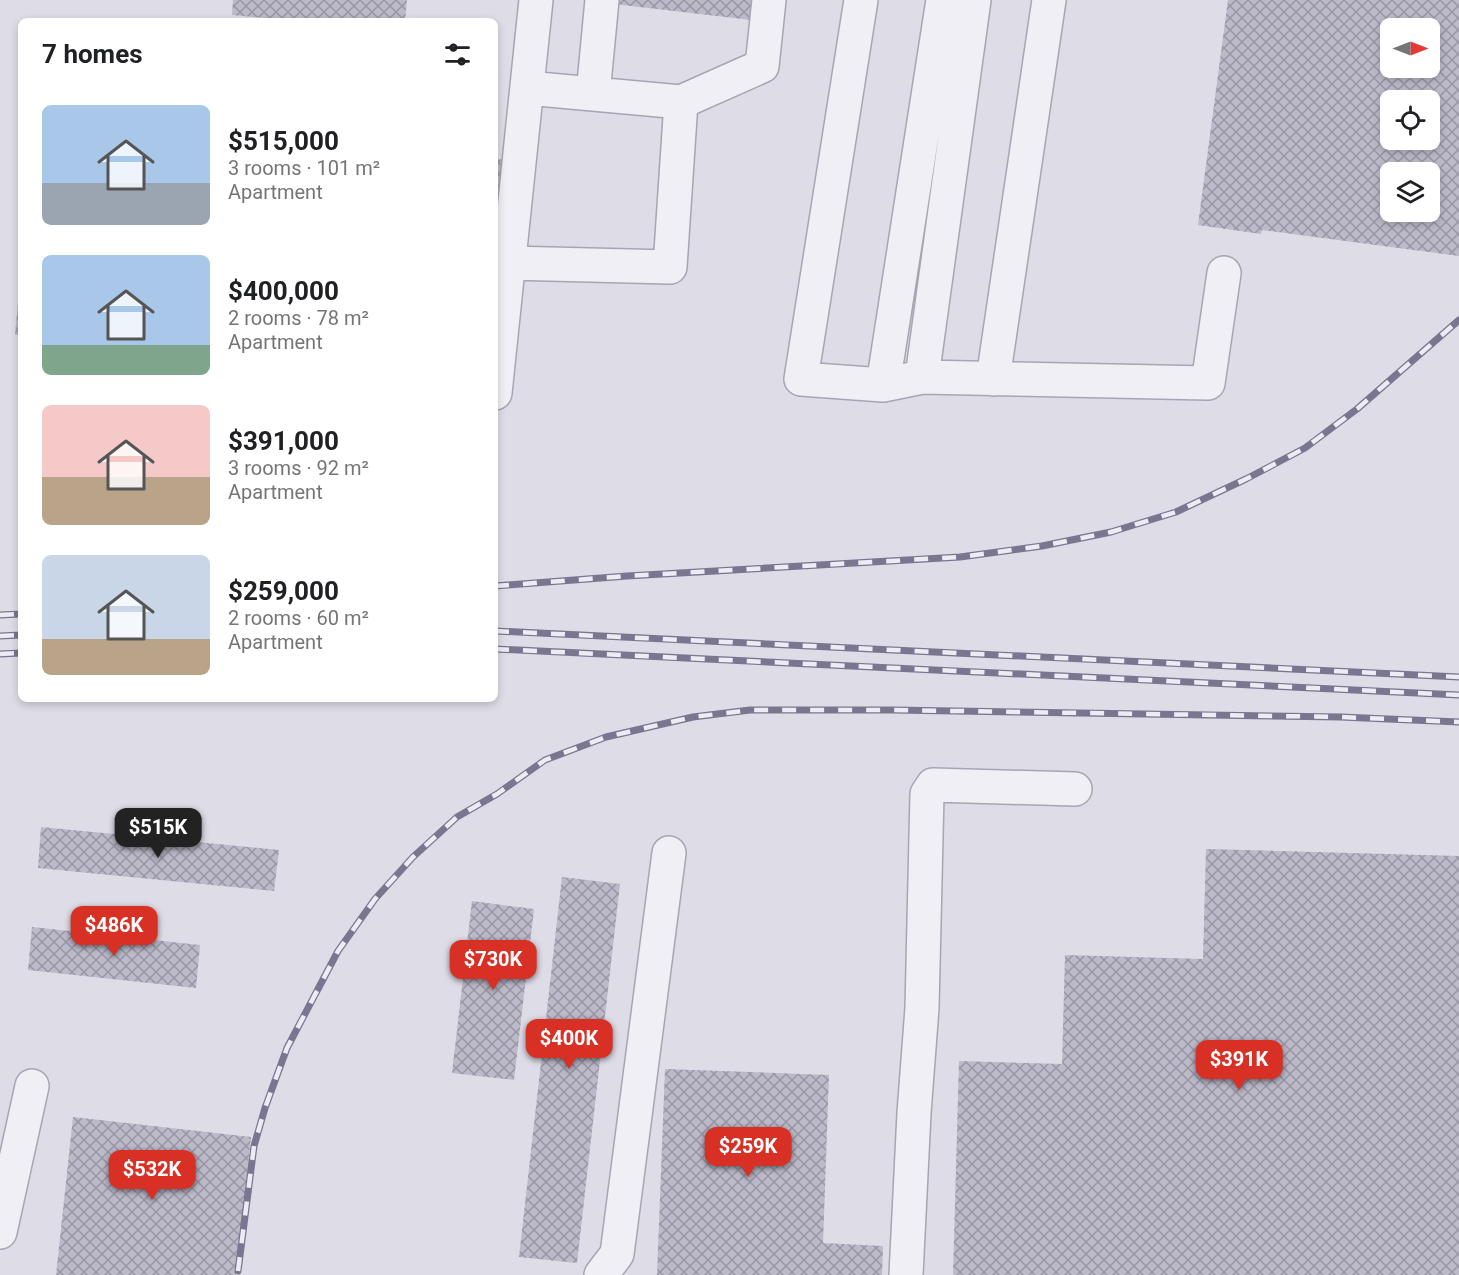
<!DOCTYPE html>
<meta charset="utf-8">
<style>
:root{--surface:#fff;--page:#f6f6f6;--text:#202124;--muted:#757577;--accent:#d93025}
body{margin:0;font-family:Roboto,sans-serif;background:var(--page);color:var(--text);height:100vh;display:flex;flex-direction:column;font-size:22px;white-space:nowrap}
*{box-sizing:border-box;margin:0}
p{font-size:20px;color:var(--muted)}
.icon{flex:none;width:33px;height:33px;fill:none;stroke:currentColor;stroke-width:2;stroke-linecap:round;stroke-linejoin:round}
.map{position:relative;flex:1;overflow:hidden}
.side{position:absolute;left:18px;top:18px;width:480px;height:684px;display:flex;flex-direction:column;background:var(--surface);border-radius:9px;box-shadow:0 3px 9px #0003}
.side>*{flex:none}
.needle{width:39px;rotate:90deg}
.tools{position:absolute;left:1380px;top:18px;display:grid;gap:12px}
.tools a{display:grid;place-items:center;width:60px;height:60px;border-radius:9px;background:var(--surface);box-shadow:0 3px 9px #0003;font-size:30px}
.price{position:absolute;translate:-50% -51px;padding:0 14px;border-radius:12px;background:var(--accent);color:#fff;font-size:20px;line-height:39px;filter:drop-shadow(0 2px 3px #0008)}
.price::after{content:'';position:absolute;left:50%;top:36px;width:18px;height:14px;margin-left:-9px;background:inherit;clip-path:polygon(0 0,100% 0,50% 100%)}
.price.on{background:#222;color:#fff}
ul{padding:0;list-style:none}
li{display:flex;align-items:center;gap:18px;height:150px;padding:0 24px}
li span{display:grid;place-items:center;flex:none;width:168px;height:120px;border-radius:9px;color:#555}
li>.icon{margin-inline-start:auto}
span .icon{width:72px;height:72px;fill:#fffc;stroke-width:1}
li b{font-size:26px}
h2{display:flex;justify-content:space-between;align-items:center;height:72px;padding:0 24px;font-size:26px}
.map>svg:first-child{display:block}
.building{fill:url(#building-cross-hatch);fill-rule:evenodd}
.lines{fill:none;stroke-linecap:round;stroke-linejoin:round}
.minor-casing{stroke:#a8a5b3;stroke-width:36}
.minor{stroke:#f0eff5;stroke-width:33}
.rail-casing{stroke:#7a7690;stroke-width:7}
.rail{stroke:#edebf4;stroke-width:4.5;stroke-dasharray:14;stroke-linecap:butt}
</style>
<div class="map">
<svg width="1459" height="1275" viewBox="0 0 1459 1275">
<defs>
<pattern id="building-cross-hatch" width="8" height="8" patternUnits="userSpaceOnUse" patternTransform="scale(1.5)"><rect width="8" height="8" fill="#bcb9c9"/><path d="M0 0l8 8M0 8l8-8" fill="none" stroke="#9996a4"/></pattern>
</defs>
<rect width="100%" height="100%" fill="#dedce6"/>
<path class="building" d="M233,0H407L405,21H298L232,15Z
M614,0H753L751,20L614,4Z
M1228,0H1459V256L1262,230L1261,234L1198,225ZM1390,28H1430V68H1390ZM1390,100H1430V140H1390ZM1390,172H1430V212H1390Z
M495,159L509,160L495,303Z
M19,291H21V335H15Z
M41,827L279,850L274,891L38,868Z
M1206,849L1459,856V1275H953L959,1061L1062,1064L1065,955L1203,959Z
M562,877L620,884L577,1263L519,1257Z
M472,901L534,909L514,1080L452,1073Z
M32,927L200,945L196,988L28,970Z
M665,1069L829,1075L823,1243L883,1246L882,1275H657Z
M73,1117L251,1137L236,1275H56Z"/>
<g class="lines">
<defs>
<path id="minor" d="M861,0L801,379L883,385L922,377
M974,0L922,377L1208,383L1224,273
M527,88L681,102L762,66L769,0
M593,94L602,0
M509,263L670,267L681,102
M993,379L1049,0
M883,385L943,0
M495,393L536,0
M0,1232L32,1086
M601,1275L617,1254L669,853
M906,1275L914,1113L922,1008L927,794L933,785L1075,789"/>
</defs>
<use href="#minor" class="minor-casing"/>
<use href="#minor" class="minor"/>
<defs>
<path id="rail" d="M495,586L627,576L960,557L1042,546L1111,532L1176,512L1246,479L1305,448L1357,409L1459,320
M0,615L21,614
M495,631L1459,677
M0,636L21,635
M495,649L1459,695
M0,654L21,653
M238,1271L254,1146L265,1108L287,1048L338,951L375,899L413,857L457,817L497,794L545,760L606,737L693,717L750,710H892L1341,717L1459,722"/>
</defs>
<use href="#rail" class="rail-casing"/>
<use href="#rail" class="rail"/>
</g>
</svg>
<div class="tools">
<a><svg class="needle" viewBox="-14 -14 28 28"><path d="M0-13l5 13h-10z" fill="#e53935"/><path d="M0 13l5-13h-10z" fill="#757577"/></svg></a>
<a><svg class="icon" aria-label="locate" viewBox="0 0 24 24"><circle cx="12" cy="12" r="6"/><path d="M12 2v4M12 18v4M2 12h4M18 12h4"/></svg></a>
<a><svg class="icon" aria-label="layers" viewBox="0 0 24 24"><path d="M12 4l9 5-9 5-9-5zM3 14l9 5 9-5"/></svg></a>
</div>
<b class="price on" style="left:158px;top:859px">$515K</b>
<b class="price" style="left:114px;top:957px">$486K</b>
<b class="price" style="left:493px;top:991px">$730K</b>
<b class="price" style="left:569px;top:1070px">$400K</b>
<b class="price" style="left:1239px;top:1091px">$391K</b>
<b class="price" style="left:748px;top:1178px">$259K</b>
<b class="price" style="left:152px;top:1201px">$532K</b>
<section class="side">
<h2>7 homes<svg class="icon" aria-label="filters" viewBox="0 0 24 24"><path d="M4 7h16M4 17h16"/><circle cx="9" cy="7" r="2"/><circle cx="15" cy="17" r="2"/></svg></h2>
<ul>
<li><span style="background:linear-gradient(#a9c7e8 65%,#9aa5b1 0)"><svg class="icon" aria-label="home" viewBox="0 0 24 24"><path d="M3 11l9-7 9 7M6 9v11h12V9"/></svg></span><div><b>$515,000</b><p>3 rooms · 101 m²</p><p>Apartment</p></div></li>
<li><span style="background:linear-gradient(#a9c7e8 75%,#7fa58c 0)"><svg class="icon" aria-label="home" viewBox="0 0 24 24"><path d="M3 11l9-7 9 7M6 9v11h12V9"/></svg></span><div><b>$400,000</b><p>2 rooms · 78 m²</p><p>Apartment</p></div></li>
<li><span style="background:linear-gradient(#f6c9c9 60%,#b9a48a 0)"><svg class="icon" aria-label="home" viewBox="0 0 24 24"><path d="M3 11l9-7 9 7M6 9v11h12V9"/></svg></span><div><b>$391,000</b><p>3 rooms · 92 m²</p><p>Apartment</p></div></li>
<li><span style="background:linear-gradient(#c9d6e8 70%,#b9a48a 0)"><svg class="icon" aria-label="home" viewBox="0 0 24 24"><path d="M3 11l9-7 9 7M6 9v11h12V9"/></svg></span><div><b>$259,000</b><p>2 rooms · 60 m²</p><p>Apartment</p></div></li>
</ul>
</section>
</div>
